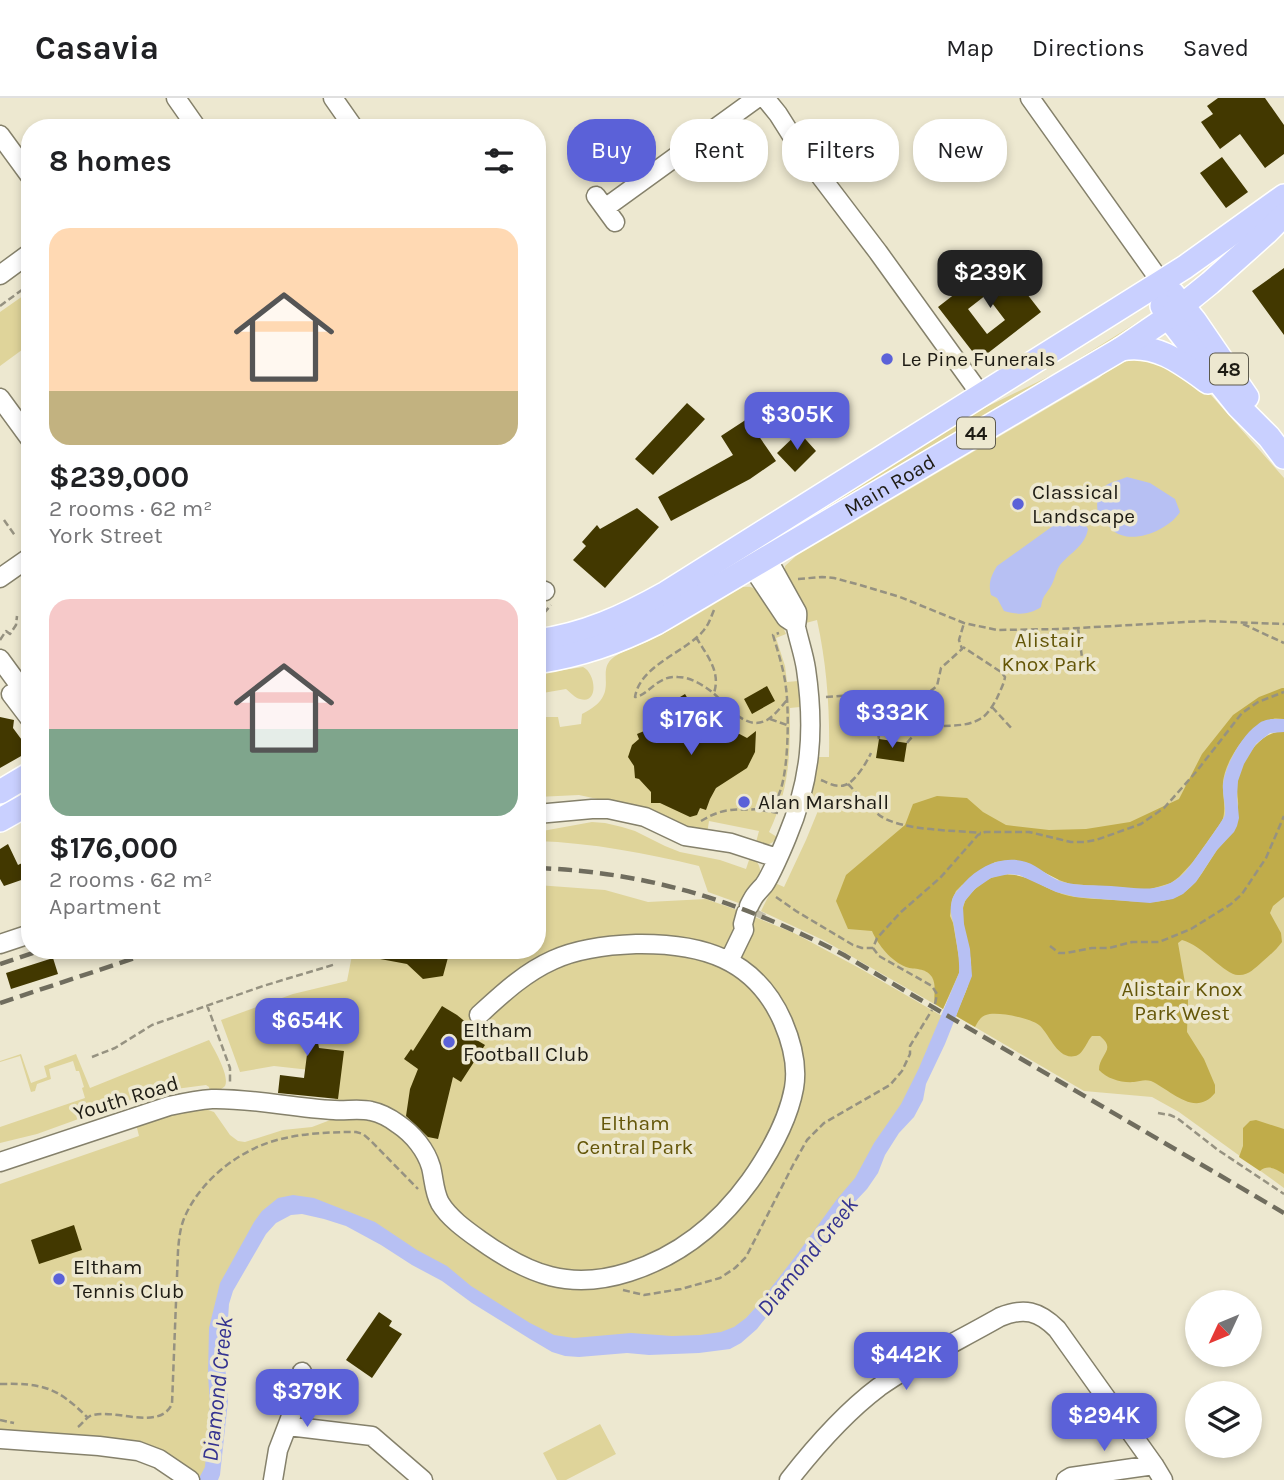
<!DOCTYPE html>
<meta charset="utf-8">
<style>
:root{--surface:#fff;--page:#f2f2f2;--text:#202124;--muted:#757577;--line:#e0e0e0;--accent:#5b61d8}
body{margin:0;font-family:Karla,sans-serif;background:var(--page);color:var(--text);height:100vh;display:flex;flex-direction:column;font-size:26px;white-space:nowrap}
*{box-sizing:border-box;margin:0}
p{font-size:23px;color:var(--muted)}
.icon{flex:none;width:38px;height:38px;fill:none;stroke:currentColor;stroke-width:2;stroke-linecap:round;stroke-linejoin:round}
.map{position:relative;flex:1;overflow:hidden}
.drawer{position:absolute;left:21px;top:21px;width:525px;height:840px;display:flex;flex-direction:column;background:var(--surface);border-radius:28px;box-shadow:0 4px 10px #0003}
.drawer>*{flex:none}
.guide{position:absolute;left:567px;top:21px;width:611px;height:63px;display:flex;gap:14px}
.needle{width:46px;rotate:226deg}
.controls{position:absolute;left:1185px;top:1192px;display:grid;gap:14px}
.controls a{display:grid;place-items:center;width:77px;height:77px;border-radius:50%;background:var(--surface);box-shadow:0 4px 10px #0003;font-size:35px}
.price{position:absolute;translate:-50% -60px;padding:0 16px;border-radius:14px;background:var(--accent);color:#fff;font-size:23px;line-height:46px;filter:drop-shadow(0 2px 4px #0008)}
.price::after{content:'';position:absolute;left:50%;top:42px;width:21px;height:16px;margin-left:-10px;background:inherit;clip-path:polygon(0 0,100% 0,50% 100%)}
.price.selected{background:#222;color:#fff}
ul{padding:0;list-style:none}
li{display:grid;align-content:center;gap:14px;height:371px;padding:0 28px}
li span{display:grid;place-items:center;height:217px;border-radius:21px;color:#555}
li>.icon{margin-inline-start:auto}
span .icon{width:126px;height:126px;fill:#fffc;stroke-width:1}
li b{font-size:30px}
h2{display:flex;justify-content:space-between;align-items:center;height:84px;padding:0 28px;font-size:30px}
.chip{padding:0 24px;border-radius:28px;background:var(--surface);box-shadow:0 4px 10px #0003;font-size:24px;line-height:63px}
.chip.selected{background:var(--accent);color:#fff}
header{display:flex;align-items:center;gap:42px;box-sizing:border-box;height:98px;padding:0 35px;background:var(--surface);border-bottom:2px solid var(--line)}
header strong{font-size:33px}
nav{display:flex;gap:38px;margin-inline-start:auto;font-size:24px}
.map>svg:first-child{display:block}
.green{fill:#dfd49a}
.forest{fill:#c0ac4a}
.water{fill:#b7c0f3}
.building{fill:#423800;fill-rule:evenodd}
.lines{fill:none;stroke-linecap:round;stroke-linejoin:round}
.minor-tunnel{stroke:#c4bfaa;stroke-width:18;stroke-dasharray:18 9;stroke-linecap:butt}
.minor-casing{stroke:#85816b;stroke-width:21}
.major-casing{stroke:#fff;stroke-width:26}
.path{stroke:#969281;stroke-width:2.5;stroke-dasharray:7 3.5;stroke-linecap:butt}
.minor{stroke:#fff;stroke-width:18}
.major{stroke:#c9d0ff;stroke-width:23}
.rail{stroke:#706d5e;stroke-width:4.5;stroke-dasharray:14 7;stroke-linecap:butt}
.poi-dot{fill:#5b61d8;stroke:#ede8d0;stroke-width:2.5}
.labels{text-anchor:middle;stroke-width:7;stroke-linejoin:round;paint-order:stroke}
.shield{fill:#ede8d0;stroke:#5c594c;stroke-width:2}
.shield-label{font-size:19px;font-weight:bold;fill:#1e1c14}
.poi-label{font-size:21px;fill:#1e1c14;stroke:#ede8d0;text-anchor:start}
.street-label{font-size:21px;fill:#1e1c14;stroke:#ede8d0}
.park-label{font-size:21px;fill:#645608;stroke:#ede8d0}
.water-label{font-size:23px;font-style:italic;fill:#333290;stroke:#ede8d0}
</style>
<header>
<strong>Casavia</strong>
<nav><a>Map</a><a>Directions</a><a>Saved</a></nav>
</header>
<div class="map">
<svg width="1284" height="1382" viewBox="0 0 1284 1382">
<rect width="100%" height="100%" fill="#ede8d0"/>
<path class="green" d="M30,193V246L0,268V214Z
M1141,222L1144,226L817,421L779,437L778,434L978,313L1056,275Z
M1140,254L1203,288L1284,380V621H1271L1223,700L1015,762L943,911L823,842L761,813L775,785L784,789L806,742L822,703L810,699L817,659H829C830,612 827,568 817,522L806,525L785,476V468L796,458L1099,280L1121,260Z
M743,489C749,489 749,488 755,491C765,497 782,525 786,536L776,540L785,568L787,584L798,583L800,609L790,610C790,657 790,690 769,734L777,739C773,747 764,748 755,748L759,733L709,723L707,736L616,705L579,697L537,699V619H558L560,629L581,626L582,616C624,596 593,574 614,559C624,552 641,547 653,541C684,525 713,507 743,489Z
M583,569C596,575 599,607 580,601C575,600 570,594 566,591L537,596V576Z
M1284,634V1090L1179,1014L1152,999L1084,993L956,918L1047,790Z
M592,724L605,725L622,729L635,733L665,748L680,754L720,762L746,771L750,759C771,769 754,792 747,808L708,794L699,768C646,755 592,745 537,743V734Z
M537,787L605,792L648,804L706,801L740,813L794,835L861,871L949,922L869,1080L731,1238L550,1242L365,1128L284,1109L230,1185L208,1382H197L154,1354L0,1335V1086L139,1038L136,1026L153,1020L202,1010L214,1014L230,1037L238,1043L245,1044L283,1032L312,1029L333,1021L337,975L274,968L240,974L221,922L293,896L347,883L353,852H537Z
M209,942C214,951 230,978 225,988C223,990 218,993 215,995L210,994L209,989L206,987L168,992L131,1002L37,1036L0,1045V1029L85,1000L82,990L84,989L79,973H76L73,963L49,971L51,981L37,986L35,993L31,994L20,958L0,964V963L21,956L31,985L47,979L44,968L76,956L90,990Z
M600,1326L616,1356L566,1382H557L543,1355Z"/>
<path class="forest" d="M1282,590H1284V621C1280,621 1276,620 1273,621C1250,625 1225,662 1223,684C1222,697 1227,711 1222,723L1193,764L1179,779L1171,785L1151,791H1140L1070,786L1059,782L1024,764L1005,763L995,764L962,787L956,793L952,802L950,818L953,825L957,848L960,866L959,875L943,911L935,906C933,897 937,888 932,879C925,869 915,872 906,869C891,863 878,847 872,833L848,831L836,803L846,777L905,727L913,706L937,698L967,700L983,714L1006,727L1049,732L1086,731L1130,724L1179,701L1202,656L1233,617L1259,599Z
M1277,634H1284V799L1273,808L1270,815L1281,835L1282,844C1276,852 1269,858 1262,864C1255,870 1248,878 1238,877C1225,877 1202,847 1182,842L1178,845L1188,902L1187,934L1204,961L1215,987V995C1195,1020 1171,992 1151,983C1145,981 1140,983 1134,984C1122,985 1107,981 1099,972C1099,956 1117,952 1100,938H1092C1087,943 1083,957 1075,958C1057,962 1049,935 1039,927C1030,920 996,913 986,917C980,919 978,924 975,929L956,918C961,901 972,886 971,867C971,849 955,816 967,800C987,775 1009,770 1038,785C1046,789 1053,793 1062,796C1079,801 1097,801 1114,802C1139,803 1165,809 1186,793C1199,783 1206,768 1215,755C1218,750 1222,747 1225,742C1230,733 1234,722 1237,712C1240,705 1236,695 1237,686C1240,666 1256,638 1277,634Z
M1256,1022L1284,1031V1076C1276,1071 1268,1066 1260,1073L1239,1059L1243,1048V1030L1250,1023Z"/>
<path class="water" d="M1127,379L1150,385L1175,401L1180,414C1170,430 1140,444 1121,437C1112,434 1107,426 1102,418H1099C1096,410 1096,396 1104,389C1109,384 1120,382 1127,379Z
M1068,419C1079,420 1083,422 1088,431C1085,448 1071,454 1060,467C1055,475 1055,481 1051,488C1045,498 1043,497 1041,509C1029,517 1018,517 1004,513L997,500L991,497C988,485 991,478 997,468L1057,425L1065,423Z
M1271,621H1284V634L1270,635L1256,646L1244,666L1238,683L1237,699L1239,720L1237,728L1234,734L1217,752L1196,784L1183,796L1173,801L1150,805L1076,799L1056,794L1019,777L1009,776L991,780L975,791L965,803L963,809L964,826L970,851L972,878L945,946L926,986L923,1002L914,1019L899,1035L885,1057L878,1075L867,1091L850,1109L808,1167L793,1184L782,1203L768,1217L757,1231L741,1245L730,1251L699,1255L649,1257L627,1255L579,1259L565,1258L552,1254L530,1241L472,1205L442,1183L412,1167L381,1147L346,1128L324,1121L302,1116L291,1117L276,1125L266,1136L233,1193L229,1206L225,1266L228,1303L220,1377L218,1382H198L205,1369L210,1306L208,1277L209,1230L220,1185L254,1124L262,1113L278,1100L293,1097L314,1100L375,1124L417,1152L447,1168L471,1188L530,1225L554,1237L574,1240L631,1235L672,1238L700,1237L721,1234L734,1229L746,1220L756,1209L798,1155L837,1101L855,1080L874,1045L901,1006L919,970L959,875C960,860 956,843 954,828C952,818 949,814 952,802C954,795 959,791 964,785C980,768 1002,757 1026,764C1039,768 1049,780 1063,784C1079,788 1095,787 1111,788C1139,790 1163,797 1185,774C1190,769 1224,721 1225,717C1226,707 1222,696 1223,686C1225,668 1242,637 1257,627C1261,623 1266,622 1271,621Z"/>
<path class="building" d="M1218,0H1265L1284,27V56L1265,70L1240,36L1220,51L1201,24L1213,16L1207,8Z
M1222,59L1248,94L1226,110L1200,75Z
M1000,161L1041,214L979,262L938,209ZM986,197L1005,222L987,236L968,211Z
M1284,170V237L1252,193Z
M687,305L705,321L653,377L635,361Z
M747,321L776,363L750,381L671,423L658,399L733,357L721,338Z
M799,334L816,353L795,374L777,355Z
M637,410L659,429L605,490L573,462L586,448L582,444L597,427L600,431Z
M767,588L775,603L752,616L744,601Z
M685,596L688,601L694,605H715L717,613L724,614L725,622L735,625L729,628L732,630V632L747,640L756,633L755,654L747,670L716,690L710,701L706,712L700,710L697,717L690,719L660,705H651V694L639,681L635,680L634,668L628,659L632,647L639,641L637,636L649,631L651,633L662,629L668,630L677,621L675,614L677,607L675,602Z
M0,619L14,622L13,630L30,653L0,670Z
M879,641L907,645L904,664L876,660Z
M8,746L18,767L30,761V779L4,788L0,781V751Z
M364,852H450L443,878L423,881L407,866L364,858Z
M53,860L58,876L11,891L6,875Z
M442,908L457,917L479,935L475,941L485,947L461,984L453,979L438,1041L428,1039L406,1018L410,991L418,971L404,961L411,951L413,953Z
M285,911L287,921L312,915L319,950L344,953L338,1001L278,995L280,977L304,980L310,933L262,943L258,926L270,924L268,915Z
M74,1127L82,1152L39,1166L31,1142Z
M379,1214L392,1223L389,1228L402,1236L372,1280L346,1262Z"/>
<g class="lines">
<path class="minor-tunnel" d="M755,818L758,812"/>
<defs>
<path id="minor" d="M176,0L197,30
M333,0L354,30
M765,0L778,16L802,54L878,154L981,297
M1030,0L1161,184
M0,37L30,78
M596,98L615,124
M605,110L757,0
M0,177L30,155
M0,300L30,341
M752,469L786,520L795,526
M0,480L30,459
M537,491L545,493
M0,561L30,602
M11,596L30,621
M537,716L592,711H608L645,719L685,738L731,745L777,760
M749,808C755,796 756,796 764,787C770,779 783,749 787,739C811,682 815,632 806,571C804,557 799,543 796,529C796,524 798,520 797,514L767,460
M0,846L30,836
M729,863L744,832L743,826L746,815
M0,1064L169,1008C183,1005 197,1002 212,1001C252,1000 293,1010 334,1012C346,1013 359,1010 371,1013C381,1015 390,1020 398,1026C413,1036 426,1052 431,1069C434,1081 434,1094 440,1105C449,1120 466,1132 480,1142C529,1177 570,1193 629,1174C679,1158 719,1126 750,1083C769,1056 788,1023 794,990C798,967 792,945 783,924C755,860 701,845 636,846C608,847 579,850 553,862C524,875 502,896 479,917
M288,1328L372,1338L423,1382
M0,1341L99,1348L138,1353L159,1361L190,1382
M273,1382L278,1352L298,1300L302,1274
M789,1382C814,1350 847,1313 879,1289C917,1262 960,1242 1000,1219C1024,1209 1039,1213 1057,1231L1154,1367L1163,1382
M1066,1382L1071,1379L1154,1367"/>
<g id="major">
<path d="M1173,196L1195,223L1247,299"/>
<path d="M1162,208L1168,219L1213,277L1238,308L1269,339L1284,359"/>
<path d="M1121,251C1155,244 1182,265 1208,284"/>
<path d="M537,543C584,537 625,518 666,495L1185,169L1284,98"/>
<path id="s1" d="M537,564C581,557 616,545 656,525L1121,251L1168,219L1210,185L1266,135L1284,117"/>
<path d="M0,694L30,676"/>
<path d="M0,722L30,705"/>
</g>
</defs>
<use href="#minor" class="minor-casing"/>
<use href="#major" class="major-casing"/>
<path class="path" d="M0,208L30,186
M4,422L16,439
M537,469L542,475
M798,481L822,479L834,480L860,487L900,499L964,525L997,532L1060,531L1203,523L1284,526
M714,512C711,519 709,526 704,532C685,555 640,567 635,599C648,598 657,577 678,579C690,579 703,587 712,594C727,606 745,634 767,622C775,617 781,609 787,602
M537,523L551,507
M1243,526L1284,545
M1078,530L1084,574
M696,539C707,558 721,573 714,595
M0,542L6,533L10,536L16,527L17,518
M826,599L867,596L908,599L922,597L929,594L937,588L941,570L962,551L959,542L964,525
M992,609L1013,632
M770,621L787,627
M879,641C876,624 881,612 888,597
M907,645C927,618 956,635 980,621C988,617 993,607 997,600C1000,593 1004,586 1005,579L1001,574L963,549
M821,682C828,685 837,690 845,687C855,684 867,664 871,655
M848,686C858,696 867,708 879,717C901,733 953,732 981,735
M761,712L778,715
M701,723C711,717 720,713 731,712C745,710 761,715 773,705C790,692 789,611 786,590C784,572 778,554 773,537L779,535
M776,799L796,813L853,847L862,850H873
M1050,848L1059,855H1066L1092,850H1109L1132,844H1159L1191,831L1231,806L1242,796L1266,760L1284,718
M935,906L937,896L932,888L879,858L873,850L877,840L901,814L940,780L978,737L985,734H1029L1071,744H1084L1096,742L1141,726L1164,710L1196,674L1242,615L1258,604L1284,594
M207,907L230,970V987
M92,959L115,950L152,927L263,888L336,866
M1158,1015L1170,1017L1177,1020L1218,1052L1284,1096
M623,1192L644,1197L681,1191L720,1180L735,1170L746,1159L793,1067L807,1042L824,1025L890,987L902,973L910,956V948L932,912
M0,1286C42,1285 57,1289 87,1319
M0,1322L14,1325
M78,1329C82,1326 85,1321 90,1318C113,1309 159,1334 172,1306L178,1153C179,1141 180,1128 186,1116C203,1080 242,1050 281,1041C305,1035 331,1034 356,1034L363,1036L370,1042L418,1091"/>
<use href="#minor" class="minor"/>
<use href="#major" class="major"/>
<path class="rail" d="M537,770C651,774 744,805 844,857L1284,1115
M0,866L42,852
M0,905L159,852"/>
</g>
<g class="poi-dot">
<circle cx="887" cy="261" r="7"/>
<circle cx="1018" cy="406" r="7"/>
<circle cx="744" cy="704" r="7"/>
<circle cx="449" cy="944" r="7"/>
<circle cx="59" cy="1181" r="7"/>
</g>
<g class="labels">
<g class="shield">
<rect x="1210" y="255.5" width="38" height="31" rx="5"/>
<rect x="957" y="319.5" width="38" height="31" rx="5"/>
</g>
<g class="shield-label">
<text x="1229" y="278">48</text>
<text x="976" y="342">44</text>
</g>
<g class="poi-label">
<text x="901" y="268">Le Pine Funerals</text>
<text x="1032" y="401">Classical<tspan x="1032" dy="24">Landscape</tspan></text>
<text x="758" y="711">Alan Marshall</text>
<text x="463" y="939">Eltham<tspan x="463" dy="24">Football Club</tspan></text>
<text x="73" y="1176">Eltham<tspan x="73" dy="24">Tennis Club</tspan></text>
</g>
<g class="street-label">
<text dy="7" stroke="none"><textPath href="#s1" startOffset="397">Main Road</textPath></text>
<text transform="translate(126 1000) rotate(-17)" y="7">Youth Road</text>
</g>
<g class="park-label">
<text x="1049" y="549">Alistair<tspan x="1049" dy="24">Knox Park</tspan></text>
<text x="1182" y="898">Alistair Knox<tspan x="1182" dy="24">Park West</tspan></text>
<text x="635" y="1032">Eltham<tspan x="635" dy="24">Central Park</tspan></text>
</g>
<g class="water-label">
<text transform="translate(807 1158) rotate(-51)" y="8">Diamond Creek</text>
<text transform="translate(217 1291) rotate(-84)" y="8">Diamond Creek</text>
</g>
</g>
</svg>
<div class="controls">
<a><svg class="needle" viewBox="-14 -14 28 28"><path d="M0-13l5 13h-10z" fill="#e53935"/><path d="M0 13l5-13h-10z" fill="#757577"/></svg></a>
<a><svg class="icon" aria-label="layers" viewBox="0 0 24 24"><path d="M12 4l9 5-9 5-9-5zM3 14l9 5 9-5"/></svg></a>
</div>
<b class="price selected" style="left:990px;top:212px">$239K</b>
<b class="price" style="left:797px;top:354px">$305K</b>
<b class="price" style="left:892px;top:652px">$332K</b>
<b class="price" style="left:691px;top:659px">$176K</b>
<b class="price" style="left:307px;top:960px">$654K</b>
<b class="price" style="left:906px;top:1294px">$442K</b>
<b class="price" style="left:307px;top:1331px">$379K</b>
<b class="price" style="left:1104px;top:1355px">$294K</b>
<div class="guide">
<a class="chip selected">Buy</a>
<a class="chip">Rent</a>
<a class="chip">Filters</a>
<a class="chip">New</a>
</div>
<section class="drawer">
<h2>8 homes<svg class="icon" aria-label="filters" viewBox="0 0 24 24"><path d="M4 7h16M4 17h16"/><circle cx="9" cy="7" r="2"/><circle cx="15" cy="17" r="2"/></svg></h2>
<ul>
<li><span style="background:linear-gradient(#ffd9b3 75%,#c2b280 0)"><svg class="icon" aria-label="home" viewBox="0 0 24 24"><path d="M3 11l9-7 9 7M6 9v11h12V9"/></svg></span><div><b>$239,000</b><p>2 rooms · 62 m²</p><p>York Street</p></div></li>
<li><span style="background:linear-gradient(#f6c9c9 60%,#7fa58c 0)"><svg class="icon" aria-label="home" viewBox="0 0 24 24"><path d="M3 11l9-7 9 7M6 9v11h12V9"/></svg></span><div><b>$176,000</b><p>2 rooms · 62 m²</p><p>Apartment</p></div></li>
</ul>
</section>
</div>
